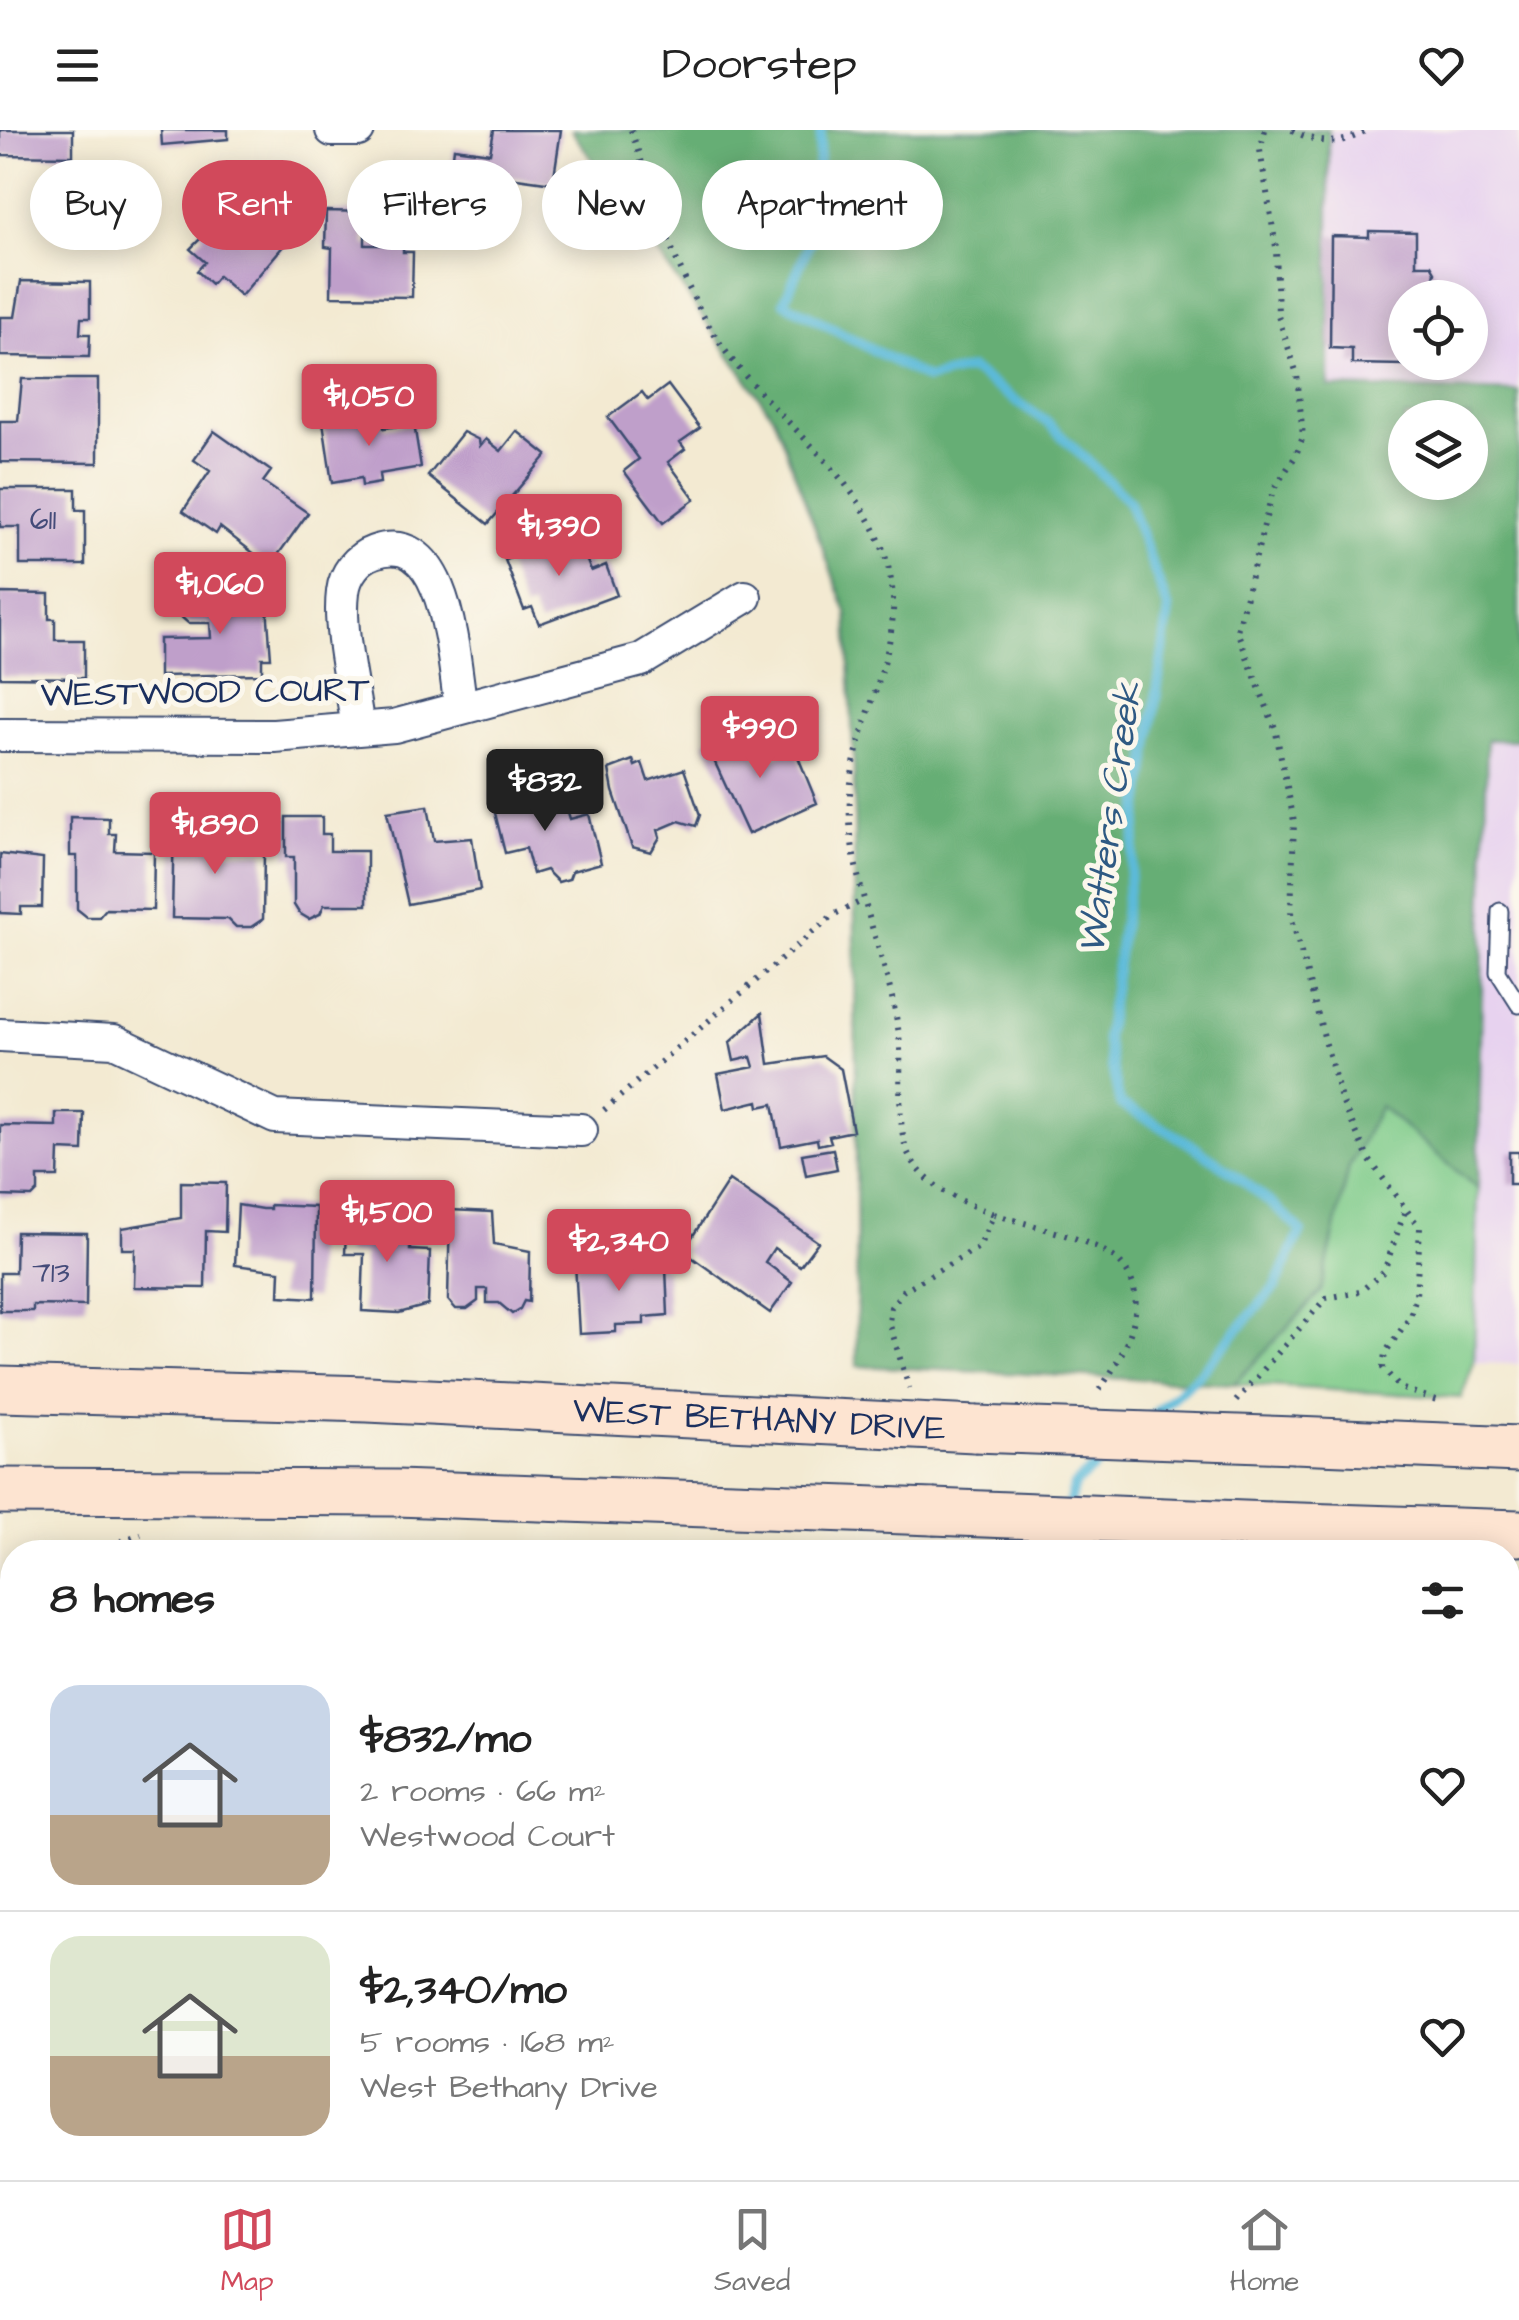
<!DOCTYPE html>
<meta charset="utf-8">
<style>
:root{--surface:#fff;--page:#f6f6f6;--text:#222;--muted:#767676;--line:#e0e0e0;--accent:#d1495b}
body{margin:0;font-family:"Architects Daughter",sans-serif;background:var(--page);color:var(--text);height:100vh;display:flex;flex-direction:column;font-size:38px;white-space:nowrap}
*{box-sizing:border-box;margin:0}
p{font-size:32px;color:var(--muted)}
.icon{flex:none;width:55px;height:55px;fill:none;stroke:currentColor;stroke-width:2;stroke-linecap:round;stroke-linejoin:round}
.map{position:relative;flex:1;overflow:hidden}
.drawer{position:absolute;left:0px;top:1410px;width:1520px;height:640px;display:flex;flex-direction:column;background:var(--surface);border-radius:40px 40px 0 0;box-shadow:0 5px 25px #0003}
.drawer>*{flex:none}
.hud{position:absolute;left:30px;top:30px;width:1000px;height:90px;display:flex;gap:20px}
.buttons{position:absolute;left:1388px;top:150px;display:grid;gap:20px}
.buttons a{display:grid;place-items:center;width:100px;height:100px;border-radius:50%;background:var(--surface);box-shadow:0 5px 25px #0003;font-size:50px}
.price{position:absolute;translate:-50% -85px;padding:0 22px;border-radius:10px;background:var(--accent);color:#fff;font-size:32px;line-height:65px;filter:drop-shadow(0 2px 5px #0008)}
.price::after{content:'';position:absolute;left:50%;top:60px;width:30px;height:22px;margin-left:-15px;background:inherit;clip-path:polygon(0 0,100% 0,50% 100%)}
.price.current{background:#222;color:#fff}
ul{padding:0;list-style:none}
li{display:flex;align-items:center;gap:30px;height:250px;padding:0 50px}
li+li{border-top:2px solid var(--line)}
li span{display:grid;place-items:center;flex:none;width:280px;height:200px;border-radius:30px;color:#555}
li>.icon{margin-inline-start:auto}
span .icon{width:120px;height:120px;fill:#fffc;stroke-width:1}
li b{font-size:42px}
h2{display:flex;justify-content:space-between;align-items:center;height:120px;padding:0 50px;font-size:42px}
.tag{padding:0 35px;border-radius:45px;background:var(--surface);box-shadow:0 5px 25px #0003;font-size:35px;line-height:90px}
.tag.current{background:var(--accent);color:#fff}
header{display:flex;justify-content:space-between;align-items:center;height:130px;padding:0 50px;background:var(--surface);font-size:45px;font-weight:600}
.dock{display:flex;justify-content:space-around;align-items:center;height:140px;border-top:2px solid var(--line);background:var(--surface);font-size:28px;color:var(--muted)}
.dock a{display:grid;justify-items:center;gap:5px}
.dock .current{color:var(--accent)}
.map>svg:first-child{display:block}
.built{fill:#e7d2ef;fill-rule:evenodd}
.green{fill:#7dca88;stroke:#4c7c73;stroke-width:2.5}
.forest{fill:#66ae74;stroke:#406e69;stroke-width:2.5;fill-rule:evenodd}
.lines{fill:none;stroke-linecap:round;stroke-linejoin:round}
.stream{stroke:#5bbad9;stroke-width:10}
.building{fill:#bf9fca}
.service-casing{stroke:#3b4b6f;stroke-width:19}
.minor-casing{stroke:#3b4b6f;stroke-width:36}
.secondary-casing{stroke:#3b4b6f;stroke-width:49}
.path{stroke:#3b4b6f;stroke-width:6;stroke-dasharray:2.5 8;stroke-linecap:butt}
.service{stroke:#fff;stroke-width:15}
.minor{stroke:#fff;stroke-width:32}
.secondary{stroke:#fde4d1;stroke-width:45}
.secondary-bridge-casing{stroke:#3b4b6f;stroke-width:49;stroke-linecap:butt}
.secondary-bridge{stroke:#fde4d1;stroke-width:45}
.labels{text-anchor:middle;stroke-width:10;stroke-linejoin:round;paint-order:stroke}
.number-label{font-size:30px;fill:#444b79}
.street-label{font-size:35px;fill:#1b2f5e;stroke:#fbf7ec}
.water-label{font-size:38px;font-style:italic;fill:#2e5983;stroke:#fbf7ec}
</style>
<header><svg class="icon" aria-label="menu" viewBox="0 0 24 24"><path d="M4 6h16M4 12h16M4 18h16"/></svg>Doorstep<svg class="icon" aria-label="heart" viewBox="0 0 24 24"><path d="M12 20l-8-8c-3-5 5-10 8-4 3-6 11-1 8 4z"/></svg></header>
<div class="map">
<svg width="1519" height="2050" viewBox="0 0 1519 2050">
<rect width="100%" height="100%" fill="#fbf7ec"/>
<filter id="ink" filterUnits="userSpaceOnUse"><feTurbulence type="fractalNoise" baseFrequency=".01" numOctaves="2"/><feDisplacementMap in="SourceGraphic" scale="20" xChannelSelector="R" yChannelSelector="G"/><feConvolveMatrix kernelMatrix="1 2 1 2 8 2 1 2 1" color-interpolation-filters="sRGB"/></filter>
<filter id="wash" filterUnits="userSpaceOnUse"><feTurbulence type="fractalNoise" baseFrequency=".0048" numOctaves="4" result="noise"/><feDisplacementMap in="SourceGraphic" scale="40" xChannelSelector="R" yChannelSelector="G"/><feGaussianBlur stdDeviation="2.25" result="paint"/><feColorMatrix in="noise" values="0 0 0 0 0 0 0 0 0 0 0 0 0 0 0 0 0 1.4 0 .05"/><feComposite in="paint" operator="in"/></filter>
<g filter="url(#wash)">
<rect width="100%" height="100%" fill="#f3ead2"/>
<path class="built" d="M1329,0H1519V262L1329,257ZM1405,168H1470V232H1405Z
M1487,609L1519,610V1234L1474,1233Z
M1508,1442L1519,1443V1742H1508Z"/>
<path class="green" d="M1380,975L1478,1059L1474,1233L1461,1268L1234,1254L1321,1161L1349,1037Z
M1508,1742H1519V2050H1453L1452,2038H1508Z"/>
<path class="forest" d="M571,0H1329V257L1519,262V610H1487L1478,1059L1380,976L1349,1037L1321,1161L1234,1254L857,1236L854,640L847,483L774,288ZM1405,288H1470V352H1405Z
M1135,2038H1452L1453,2050H1135Z"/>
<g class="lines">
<path class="stream" d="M821,0L813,105L784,172L927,249L970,239L1048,293L1128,370L1169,480L1106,908L1120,974C1187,1009 1247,1048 1301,1101L1276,1156L1200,1243L1146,1291
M1068,1378L1074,1355L1115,1319
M1056,1422L1062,1399
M1359,2038L1360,2050"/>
</g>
<g id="blocks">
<path class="building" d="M0,0H73V26L0,25Z
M161,0H228V9L162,15Z
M494,0H561L553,53L502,46L500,66L449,58L454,18L490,23Z
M275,70L301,95L241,166L218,146L211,154L197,141L205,132L190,119L204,105L198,100L219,78L229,87L240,76L256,91Z
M326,81L365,82V115H403V122H413L412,167L331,166L332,118L325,117Z
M1369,101L1416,102V135H1431L1435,142L1431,163L1435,168H1405V235L1352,234V219L1330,218L1331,106L1369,107Z
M21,151L90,152V188H81L80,204H90L89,227L0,226V187H15Z
M22,249H98V333L0,332V291H18Z
M668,255L700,298L680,312L685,319L668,332L695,369L663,393L624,341L639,329L608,287L642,262L648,270Z
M382,283L384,298L414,294L421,337L379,344L380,353L362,356L361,348L332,353L323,292Z
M214,301L271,341L263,352L308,383L270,436L220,397L216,404L183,381L210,341L194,330Z
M517,301L547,325L488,394L428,346L463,302L479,310L480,316L486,309L501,321Z
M0,359H76V380H85V435H20V397H0Z
M576,403L591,441L606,435L617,465L539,494L532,477L524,480L505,430Z
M0,463L49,464V489H55V510H84V548L0,547Z
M266,463L271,528H262V544L159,546V509L211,508L210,493H188L180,486V473L188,464Z
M738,598L761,633L787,621L789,625L796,622L817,673L748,704L705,611Z
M633,630L635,636L642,633L648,651L684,639L700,685L696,696L679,691L658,700L660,707L651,722L632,717L613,661L609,639Z
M529,653L537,687L567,679L570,689L589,684L601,733L572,741L569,749L558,752L546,740L533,744L526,718L505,723L490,663Z
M428,676L434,711L472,708L480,760L408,774L387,682Z
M70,687L109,688V704H116L115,721L154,722L153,780L106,779L99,787H87L77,779V726H70Z
M286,687H322V704H330V721H367V775H324L320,784L309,789L299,783L294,775V727H286Z
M174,688H214L213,721L264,722L263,789L251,797H236L228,789L172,788Z
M0,724L43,729L42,777H21V784L0,783Z
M762,883L769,934L823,926L841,939L853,1001L829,1006L831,1012L818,1015L817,1009L781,1016L773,974L759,977L758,971L725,979L718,944L754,937L751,927L734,931L730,912Z
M56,983H84L83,1021L59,1020L58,1047H38V1061L32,1067L0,1066V995L56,996Z
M833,1019L837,1039L806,1045L802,1024Z
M1509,1022H1519V1054H1509Z
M729,1050L818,1112L800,1136L774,1118L765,1132L792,1152L770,1183L683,1121Z
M181,1052L226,1053L225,1102L206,1101L205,1158L134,1157L135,1119H122V1098L181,1088Z
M238,1075L262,1079H270V1075L316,1077L315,1168L279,1166L280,1141L235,1135Z
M347,1077L382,1079V1110L410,1112V1120L430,1121L428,1175L399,1183L362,1181L364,1124H345Z
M450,1080L492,1082L494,1114L530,1121L529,1172L524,1171L520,1179L512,1184L499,1173H487V1159H478V1171L467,1179H456L448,1170Z
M16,1102L87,1103L86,1176L33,1175V1181H0V1143H15Z
M661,1129V1139L666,1138L668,1185L644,1187V1194L616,1195V1202L579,1204L575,1133Z
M1,1557L12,1558V1687H0Z
M55,2038H96V2050H54Z
M104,2038H147V2050H104Z
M156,2038H199V2050H156Z
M208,2038H248V2050H208Z
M256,2038H300V2050H256Z
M307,2038H350V2050H307Z
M358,2038H401V2050H358Z
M409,2038H451V2050H409Z
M459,2038H502V2050H459Z
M510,2038H554L553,2050H510Z
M564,2038H604V2050H563Z
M611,2038H655V2050H611Z
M663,2038H705V2050H663Z
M713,2038H757V2050H713Z
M847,2038H912V2040L848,2049Z
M969,2042V2050H921V2047Z"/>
</g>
</g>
<g filter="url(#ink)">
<use href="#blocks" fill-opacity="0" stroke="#3b4b6f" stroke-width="2.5"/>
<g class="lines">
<defs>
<path id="service" d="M1500,781L1498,842L1519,875
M800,2038L801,2050"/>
<path id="minor" d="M332,0H358
M358,599C353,559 338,501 343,462C345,444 357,428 374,422C449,395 453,532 461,578
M0,605L274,606L394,596L641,530L745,467
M0,905L114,911L275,987L581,1000
M1024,2038L1025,2050
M3,2050V1965L12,1889"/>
<g id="secondary">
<path id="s1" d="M0,1259L368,1269L975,1299"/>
<path d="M1294,1310L1519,1319"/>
<path d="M0,1361L397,1363L933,1382"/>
<path d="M1270,1395L1519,1403"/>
</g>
</defs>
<use href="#service" class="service-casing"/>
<use href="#minor" class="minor-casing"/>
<use href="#secondary" class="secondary-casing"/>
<path class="path" d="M631,0C656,74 677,150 722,216C779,299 887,358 893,469C896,529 857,594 851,653C841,742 888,820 899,905C903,938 895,999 909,1025C928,1059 960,1071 994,1084L979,1117L903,1161L891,1177L889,1192L909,1258
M1265,0L1260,20L1276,117L1278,186L1297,244L1303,307L1295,327L1273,360L1237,501L1275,598L1294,691L1291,786L1341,969L1368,1028L1420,1098L1416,1166L1410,1187L1385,1223L1383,1238L1400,1258L1440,1271
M1292,0C1317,14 1341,17 1366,0
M604,980L833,785L862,771
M994,1084C1027,1095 1092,1108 1117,1130C1158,1168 1122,1229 1097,1263
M1236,1271L1326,1168L1360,1162L1384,1141L1405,1081
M758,1418L781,1422
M91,1422L141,1404
M789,1422L820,1421
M0,1450L12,1448
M0,1459L12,1451
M1463,2038L1466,2050"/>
<use href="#service" class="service"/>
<use href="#minor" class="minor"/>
<use href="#secondary" class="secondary"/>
<defs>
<path id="secondary-bridge" d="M975,1299L1294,1310
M933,1382L1270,1395"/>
</defs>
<use href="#secondary-bridge" class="secondary-bridge-casing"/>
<use href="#secondary-bridge" class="secondary-bridge"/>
</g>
</g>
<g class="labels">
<g class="number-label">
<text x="43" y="399">611</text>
<text x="51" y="1152">713</text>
</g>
<g class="street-label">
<text transform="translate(205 561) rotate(-1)" y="12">WESTWOOD COURT</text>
<text dy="12" stroke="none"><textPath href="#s1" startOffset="760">WEST BETHANY DRIVE</textPath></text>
</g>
<g class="water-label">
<text transform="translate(1109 688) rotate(-82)" y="13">Watters Creek</text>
</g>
</g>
</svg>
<div class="buttons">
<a><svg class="icon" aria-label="locate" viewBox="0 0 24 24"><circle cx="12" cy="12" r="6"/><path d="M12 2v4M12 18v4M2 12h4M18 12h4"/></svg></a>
<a><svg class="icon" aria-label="layers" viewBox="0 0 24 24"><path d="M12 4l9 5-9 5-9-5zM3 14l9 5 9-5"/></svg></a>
</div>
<b class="price" style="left:369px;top:319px">$1,050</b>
<b class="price" style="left:559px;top:449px">$1,390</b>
<b class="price" style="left:220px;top:507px">$1,060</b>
<b class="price" style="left:760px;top:651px">$990</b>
<b class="price current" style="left:545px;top:704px">$832</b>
<b class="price" style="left:215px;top:747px">$1,890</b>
<b class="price" style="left:387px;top:1135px">$1,500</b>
<b class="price" style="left:619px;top:1164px">$2,340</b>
<div class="hud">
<a class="tag">Buy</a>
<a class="tag current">Rent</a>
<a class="tag">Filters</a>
<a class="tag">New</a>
<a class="tag">Apartment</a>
</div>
<section class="drawer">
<h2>8 homes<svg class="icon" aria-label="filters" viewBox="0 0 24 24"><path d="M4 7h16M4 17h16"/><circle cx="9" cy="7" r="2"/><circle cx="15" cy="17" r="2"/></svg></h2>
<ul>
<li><span style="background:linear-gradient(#c9d6e8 65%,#b9a48a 0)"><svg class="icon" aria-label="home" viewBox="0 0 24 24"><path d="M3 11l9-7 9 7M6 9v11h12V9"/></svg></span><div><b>$832/mo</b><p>2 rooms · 66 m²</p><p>Westwood Court</p></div><svg class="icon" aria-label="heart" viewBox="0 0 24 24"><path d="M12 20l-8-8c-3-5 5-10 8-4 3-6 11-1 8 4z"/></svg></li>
<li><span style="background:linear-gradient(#dfe7d0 60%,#b9a48a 0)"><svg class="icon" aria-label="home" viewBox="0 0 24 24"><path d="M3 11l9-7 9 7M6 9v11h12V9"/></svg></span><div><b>$2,340/mo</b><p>5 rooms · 168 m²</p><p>West Bethany Drive</p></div><svg class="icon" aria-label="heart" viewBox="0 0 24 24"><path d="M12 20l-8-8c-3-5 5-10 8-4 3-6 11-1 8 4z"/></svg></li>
</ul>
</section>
</div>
<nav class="dock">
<a class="current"><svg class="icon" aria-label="map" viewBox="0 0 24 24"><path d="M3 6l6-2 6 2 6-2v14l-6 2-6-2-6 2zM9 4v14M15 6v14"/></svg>Map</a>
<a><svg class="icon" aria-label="saved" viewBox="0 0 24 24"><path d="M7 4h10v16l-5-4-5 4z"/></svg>Saved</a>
<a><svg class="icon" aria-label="home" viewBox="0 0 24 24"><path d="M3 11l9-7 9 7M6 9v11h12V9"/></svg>Home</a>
</nav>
